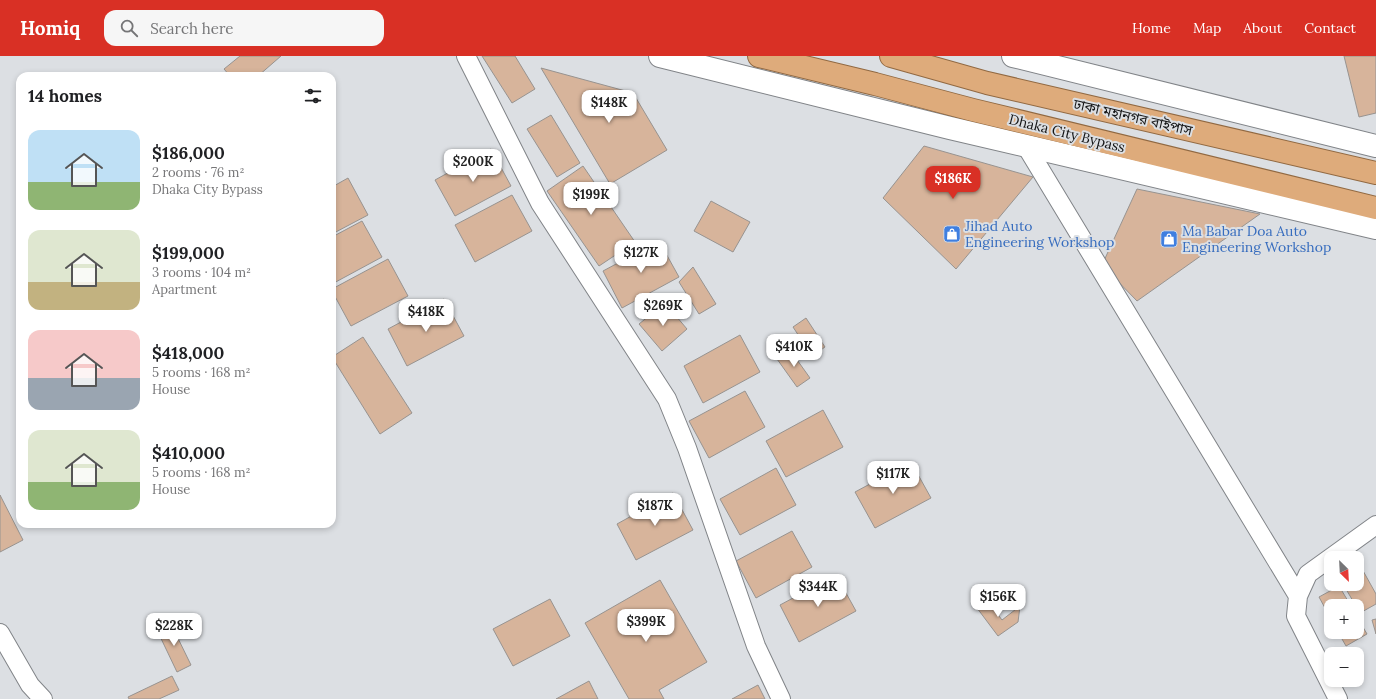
<!DOCTYPE html>
<meta charset="utf-8">
<style>
:root{--surface:#fff;--page:#f6f6f6;--text:#202124;--muted:#757577;--accent:#d93025}
body{margin:0;font-family:Lora,"Noto Sans Bengali",serif;background:var(--page);color:var(--text);height:100vh;display:flex;flex-direction:column;font-size:15px;white-space:nowrap}
*{box-sizing:border-box;margin:0}
p{font-size:13px;color:var(--muted)}
.icon{flex:none;width:22px;height:22px;fill:none;stroke:currentColor;stroke-width:2;stroke-linecap:round;stroke-linejoin:round}
.map{position:relative;flex:1;overflow:hidden}
.details{position:absolute;left:16px;top:16px;width:320px;height:456px;display:flex;flex-direction:column;background:var(--surface);border-radius:12px;box-shadow:0 2px 6px #0003}
.details>*{flex:none}
.needle{width:26px;rotate:156deg}
.controls{position:absolute;left:1324px;top:495px;display:grid;gap:8px}
.controls a{display:grid;place-items:center;width:40px;height:40px;border-radius:8px;background:var(--surface);box-shadow:0 2px 6px #0003;font-size:20px}
.price{position:absolute;translate:-50% -34px;padding:0 9px;border-radius:8px;background:#fff;color:#222;font-size:13px;line-height:26px;filter:drop-shadow(0 1px 2px #0008)}
.price::after{content:'';position:absolute;left:50%;top:24px;width:12px;height:9px;margin-left:-6px;background:inherit;clip-path:polygon(0 0,100% 0,50% 100%)}
.price.active{background:var(--accent);color:#fff}
ul{padding:0;list-style:none}
li{display:flex;align-items:center;gap:12px;height:100px;padding:0 12px}
li span{display:grid;place-items:center;flex:none;width:112px;height:80px;border-radius:12px;color:#555}
li>.icon{margin-inline-start:auto}
span .icon{width:48px;height:48px;fill:#fffc;stroke-width:1}
li b{font-size:17px}
h2{display:flex;justify-content:space-between;align-items:center;height:48px;padding:0 12px;font-size:17px}
header{display:flex;align-items:center;gap:24px;box-sizing:border-box;height:56px;padding:0 20px;background:var(--accent);color:#fff}
header strong{font-size:19px}
nav{display:flex;gap:22px;margin-inline-start:auto;font-size:14px}
.search{width:280px;height:36px;background:var(--page);display:flex;align-items:center;gap:10px;box-sizing:border-box;padding:0 14px;border-radius:12px;color:var(--muted);font-size:15px}
.map>svg:first-child{display:block}
.building{fill:#d7b49b;stroke:#979390}
.lines{fill:none;stroke-linecap:round;stroke-linejoin:round}
.minor-casing{stroke:#818488;stroke-width:20}
.secondary-casing{stroke:#818488;stroke-width:24}
.trunk-casing{stroke:#916942;stroke-width:24}
.minor{stroke:#fff;stroke-width:18}
.secondary{stroke:#fff;stroke-width:22}
.trunk{stroke:#deab7b;stroke-width:22}
.labels{text-anchor:middle;stroke-width:4;stroke-linejoin:round;paint-order:stroke}
.street-label{font-size:14px;fill:#141516;stroke:#dcdfe3}
.shop-label{font-size:14px;fill:#366cbe;stroke:#dcdfe3;text-anchor:start}
</style>
<header>
<strong>Homiq</strong>
<div class="search"><svg class="icon" aria-label="search" viewBox="0 0 24 24"><circle cx="10" cy="10" r="6"/><path d="M15 15l6 6"/></svg>Search here</div>
<nav><a>Home</a><a>Map</a><a>About</a><a>Contact</a></nav>
</header>
<div class="map">
<svg width="1376" height="643" viewBox="0 0 1376 643">
<rect width="100%" height="100%" fill="#dcdfe3"/>
<path class="building" d="M240,0H281L258,20H230L224,13Z
M482,0H515L535,33L512,47Z
M1344,0H1376V57L1359,61Z
M541,12L633,37L667,94L610,128Z
M551,59L580,107L557,121L527,73Z
M924,90L1033,121L956,213L883,142Z
M491,93L511,130L455,160L435,124Z
M583,110L635,186L599,210L547,135Z
M348,122L368,159L332,178V131Z
M1137,133L1260,158L1137,245L1102,209Z
M512,139L532,175L475,206L455,169Z
M711,145L750,166L733,196L694,175Z
M362,165L382,201L332,228V181Z
M659,185L679,221L622,252L603,215Z
M388,203L408,240L351,270L332,235V233Z
M693,211L716,248L699,258L679,226Z
M444,243L464,280L407,310L388,273Z
M665,247L687,273L662,295L639,268Z
M806,262L825,291L812,300L793,271Z
M740,279L760,316L703,347L684,310Z
M363,281L412,357L380,378L332,301Z
M790,294L810,322L797,331L777,303Z
M745,335L765,371L709,402L689,365Z
M823,354L843,391L786,421L766,385Z
M911,406L931,442L875,472L855,436Z
M776,412L796,449L740,479L720,443Z
M673,437L693,474L636,504L617,468Z
M0,439L23,484L0,496Z
M792,475L812,511L756,542L736,505Z
M1353,498L1356,502H1346Z
M1357,504L1376,538V548L1360,557L1343,528H1357Z
M836,519L856,555L799,586L780,549Z
M660,524L707,606L659,634L664,643H629L585,567Z
M1339,530L1351,550H1331V563L1319,541Z
M550,543L570,580L513,610L493,573Z
M987,544L1002,564L1020,550L1018,566L998,580L977,552Z
M1357,561L1367,578L1346,590L1338,576H1357Z
M1376,563V578L1372,564Z
M170,566L191,609L177,616L156,572Z
M172,620L179,634L159,643H129L128,641Z
M589,625L598,643H556Z
M758,629L765,643H732Z"/>
<g class="lines">
<defs>
<path id="minor" d="M466,0L540,147L667,343L687,392L756,590L781,643
M1026,90L1298,540
M0,577L30,629L43,643
M1338,643L1296,560L1298,540L1308,518L1376,469"/>
<path id="secondary" d="M660,0L950,72L1376,172
M1013,0L1376,90"/>
<path id="trunk" d="M759,0L875,28L973,54L1376,152
M891,0L987,27L1376,117"/>
</defs>
<use href="#minor" class="minor-casing"/>
<use href="#secondary" class="secondary-casing"/>
<use href="#trunk" class="trunk-casing"/>
<use href="#minor" class="minor"/>
<use href="#secondary" class="secondary"/>
<use href="#trunk" class="trunk"/>
</g>
<defs>
<symbol id="shop-square" viewBox="-11 -11 22 22"><rect x="-9" y="-9" width="18" height="18" rx="4" fill="#3f7fe0" stroke="#dcdfe3"/><path d="M-5-2.5h2.3a2.7 3.5 0 0 1 5.4 0H5L5.5 6h-11ZM-1.5-2.5h3a1.5 2.3 0 0 0-3 0Z" fill="#fff"/></symbol>
</defs>
<g fill-rule="evenodd">
<use href="#shop-square" x="942" y="168" width="20" height="20"/>
<use href="#shop-square" x="1159" y="173" width="20" height="20"/>
</g>
<g class="labels">
<g class="street-label">
<text transform="translate(1133 61) rotate(13)" y="5">ঢাকা মহানগর বাইপাস</text>
<text transform="translate(1067 77) rotate(14)" y="5">Dhaka City Bypass</text>
</g>
<g class="shop-label">
<text x="965" y="175">Jihad Auto<tspan x="965" dy="16">Engineering Workshop</tspan></text>
<text x="1182" y="180">Ma Babar Doa Auto<tspan x="1182" dy="16">Engineering Workshop</tspan></text>
</g>
</g>
</svg>
<div class="controls">
<a><svg class="needle" viewBox="-14 -14 28 28"><path d="M0-13l5 13h-10z" fill="#e53935"/><path d="M0 13l5-13h-10z" fill="#757577"/></svg></a>
<a>+</a>
<a>−</a>
</div>
<b class="price" style="left:609px;top:68px">$148K</b>
<b class="price" style="left:473px;top:127px">$200K</b>
<b class="price active" style="left:953px;top:144px">$186K</b>
<b class="price" style="left:591px;top:160px">$199K</b>
<b class="price" style="left:641px;top:218px">$127K</b>
<b class="price" style="left:663px;top:271px">$269K</b>
<b class="price" style="left:426px;top:277px">$418K</b>
<b class="price" style="left:794px;top:312px">$410K</b>
<b class="price" style="left:893px;top:439px">$117K</b>
<b class="price" style="left:655px;top:471px">$187K</b>
<b class="price" style="left:818px;top:552px">$344K</b>
<b class="price" style="left:998px;top:562px">$156K</b>
<b class="price" style="left:646px;top:587px">$399K</b>
<b class="price" style="left:174px;top:591px">$228K</b>
<section class="details">
<h2>14 homes<svg class="icon" aria-label="filters" viewBox="0 0 24 24"><path d="M4 7h16M4 17h16"/><circle cx="9" cy="7" r="2"/><circle cx="15" cy="17" r="2"/></svg></h2>
<ul>
<li><span style="background:linear-gradient(#bfe0f5 65%,#8fb573 0)"><svg class="icon" aria-label="home" viewBox="0 0 24 24"><path d="M3 11l9-7 9 7M6 9v11h12V9"/></svg></span><div><b>$186,000</b><p>2 rooms · 76 m²</p><p>Dhaka City Bypass</p></div></li>
<li><span style="background:linear-gradient(#dfe7d0 65%,#c2b280 0)"><svg class="icon" aria-label="home" viewBox="0 0 24 24"><path d="M3 11l9-7 9 7M6 9v11h12V9"/></svg></span><div><b>$199,000</b><p>3 rooms · 104 m²</p><p>Apartment</p></div></li>
<li><span style="background:linear-gradient(#f6c9c9 60%,#9aa5b1 0)"><svg class="icon" aria-label="home" viewBox="0 0 24 24"><path d="M3 11l9-7 9 7M6 9v11h12V9"/></svg></span><div><b>$418,000</b><p>5 rooms · 168 m²</p><p>House</p></div></li>
<li><span style="background:linear-gradient(#dfe7d0 65%,#8fb573 0)"><svg class="icon" aria-label="home" viewBox="0 0 24 24"><path d="M3 11l9-7 9 7M6 9v11h12V9"/></svg></span><div><b>$410,000</b><p>5 rooms · 168 m²</p><p>House</p></div></li>
</ul>
</section>
</div>
